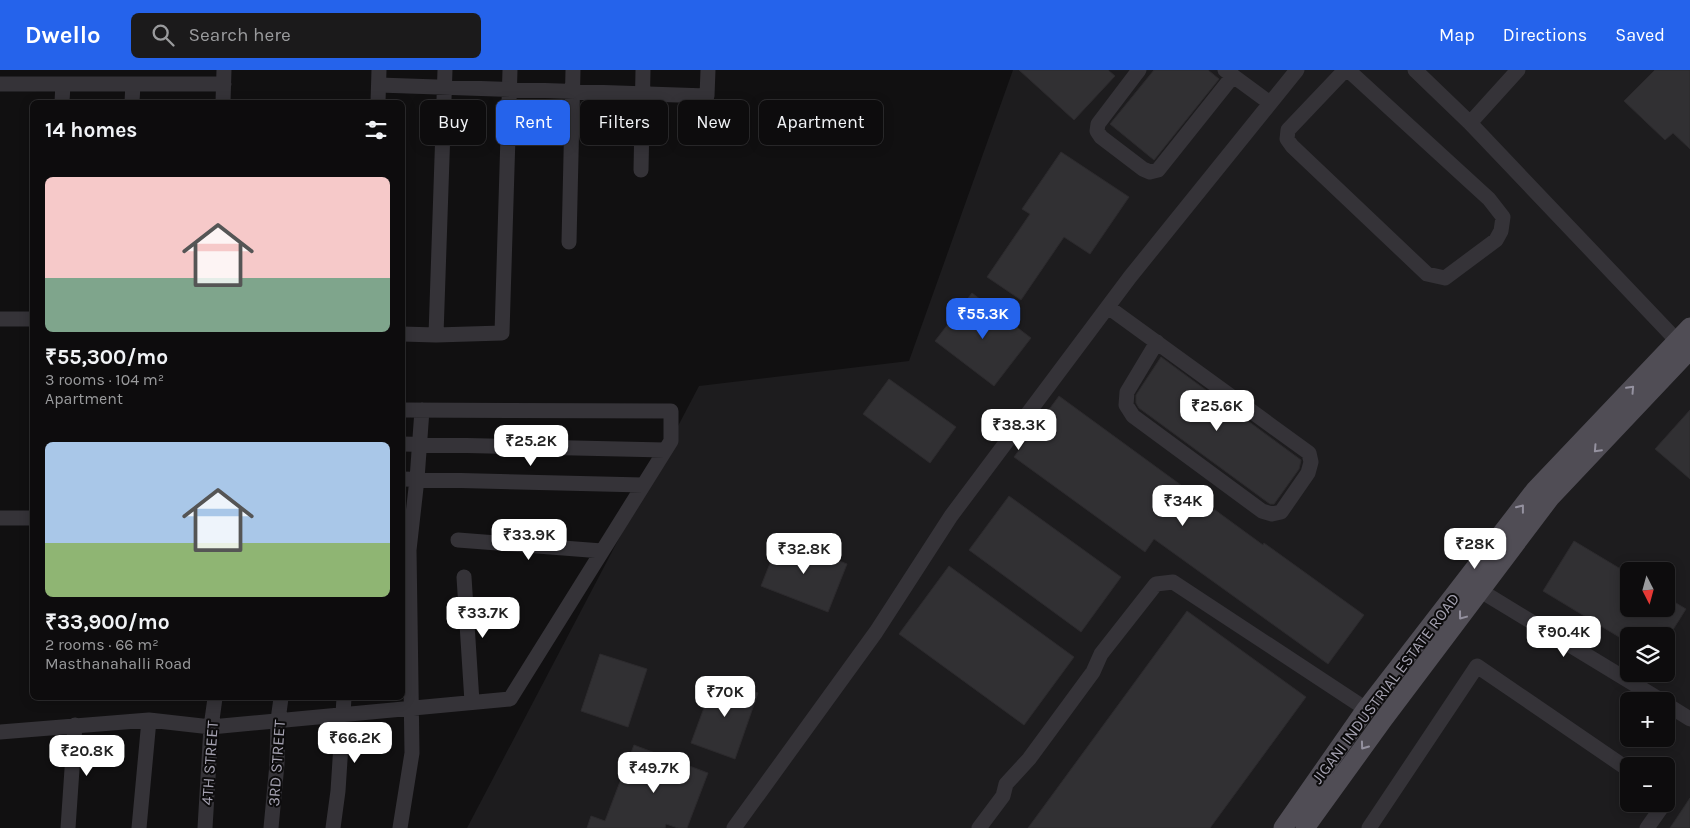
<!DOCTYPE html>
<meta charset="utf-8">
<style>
:root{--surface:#0d0c0d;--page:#1b1a1b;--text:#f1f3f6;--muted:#9a9b9d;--line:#2d2c2e;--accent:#2563eb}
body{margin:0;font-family:Karla,sans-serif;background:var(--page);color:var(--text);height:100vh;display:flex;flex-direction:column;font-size:19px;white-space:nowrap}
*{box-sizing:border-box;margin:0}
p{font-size:16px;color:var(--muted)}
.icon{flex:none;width:28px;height:28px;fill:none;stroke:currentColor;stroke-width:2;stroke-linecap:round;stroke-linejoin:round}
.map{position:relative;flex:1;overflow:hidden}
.details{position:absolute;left:30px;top:30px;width:375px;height:600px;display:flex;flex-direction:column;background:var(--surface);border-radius:8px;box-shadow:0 2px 12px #0003,0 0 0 1px var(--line)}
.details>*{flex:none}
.top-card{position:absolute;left:420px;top:30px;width:475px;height:45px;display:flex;gap:10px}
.needle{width:32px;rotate:174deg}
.tools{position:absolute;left:1620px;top:492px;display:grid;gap:10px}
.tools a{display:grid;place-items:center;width:55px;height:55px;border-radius:8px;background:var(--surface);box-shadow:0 2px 12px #0003,0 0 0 1px var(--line);font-size:25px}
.price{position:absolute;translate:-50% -42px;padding:0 11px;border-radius:10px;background:#fff;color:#222;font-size:16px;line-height:32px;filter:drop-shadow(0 1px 2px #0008)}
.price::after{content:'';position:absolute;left:50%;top:30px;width:15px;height:11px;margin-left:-8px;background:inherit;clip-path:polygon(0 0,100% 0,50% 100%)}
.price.current{background:var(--accent);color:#fff}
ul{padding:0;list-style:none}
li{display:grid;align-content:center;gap:10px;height:265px;padding:0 15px}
li span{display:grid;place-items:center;height:155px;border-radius:8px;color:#555}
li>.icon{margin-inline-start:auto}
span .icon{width:90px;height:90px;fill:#fffc;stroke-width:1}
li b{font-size:21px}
h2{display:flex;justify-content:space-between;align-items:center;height:60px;padding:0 15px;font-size:21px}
.chip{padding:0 18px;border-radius:8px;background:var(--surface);box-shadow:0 2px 12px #0003,0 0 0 1px var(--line);font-size:18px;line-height:45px}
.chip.current{background:var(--accent);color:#fff}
header{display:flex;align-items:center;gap:30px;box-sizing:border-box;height:70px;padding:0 25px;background:var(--accent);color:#fff}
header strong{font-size:24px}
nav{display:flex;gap:28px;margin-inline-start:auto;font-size:18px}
.search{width:350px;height:45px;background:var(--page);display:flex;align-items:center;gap:12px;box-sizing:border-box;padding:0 18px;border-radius:8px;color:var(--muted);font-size:19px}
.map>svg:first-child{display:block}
.built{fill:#1d1c1e;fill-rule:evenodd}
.building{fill:#313033;stroke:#2c2a2d}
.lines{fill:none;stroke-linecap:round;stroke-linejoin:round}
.minor{stroke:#353338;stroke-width:15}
.major{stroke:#504d55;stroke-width:19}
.oneway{stroke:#94919f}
.labels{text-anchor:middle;stroke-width:4;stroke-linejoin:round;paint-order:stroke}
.street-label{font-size:16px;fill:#a5a2b1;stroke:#0c0b0c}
</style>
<header>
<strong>Dwello</strong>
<div class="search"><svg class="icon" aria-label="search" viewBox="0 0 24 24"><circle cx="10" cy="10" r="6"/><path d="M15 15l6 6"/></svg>Search here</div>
<nav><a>Map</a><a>Directions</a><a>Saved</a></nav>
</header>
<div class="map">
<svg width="1690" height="758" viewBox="0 0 1690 758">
<rect width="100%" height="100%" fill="#111011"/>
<path class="built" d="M1013,0H1690V758H467L699,316L909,291ZM1629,501H1666V539H1629ZM1629,566H1666V604H1629ZM1629,631H1666V669H1629ZM1629,696H1666V734H1629Z"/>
<path class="building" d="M1019,0H1108L1115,6L1074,50Z
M1154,0H1208L1219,9L1154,90L1110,54Z
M1655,0H1690V79L1673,63L1665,70L1624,31Z
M1061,82L1129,127L1090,184L1064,167L1021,230L987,207L1030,144L1022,139Z
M972,223L1031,268L994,316L935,271Z
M1161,287L1301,390L1299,399L1274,434H1270L1139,338L1136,333V325Z
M889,309L956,357L930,393L863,344Z
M1059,326L1263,475L1264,473L1364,545L1328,594L1154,469L1145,482L1014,387Z
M1690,340V409L1655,379Z
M1009,426L1121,507L1081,562L969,480Z
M780,468L847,494L828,542L761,516Z
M1574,471L1629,504V539H1666V527L1686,539L1669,566H1629V573L1543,521Z
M949,496L1074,587L1024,655L899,564Z
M1187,541L1306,627L1210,758H1028Z
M600,584L647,599L628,657L581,641Z
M715,608L758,623L735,689L691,673Z
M634,675L708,703L687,758H678L666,754L665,758H587L591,746L605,751Z
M1690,728V758H1670Z"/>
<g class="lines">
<path class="minor" d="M1139,0L1098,54L1097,61L1101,67L1143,99L1150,102L1158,100L1233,6
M1225,0L1270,33
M1345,0L1288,60L1287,69L1292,76L1427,204L1445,208L1496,170L1501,161L1503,147L1489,129L1348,0
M1415,0L1470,53L1683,277
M0,14H224
M379,15L707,26L708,0
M62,32L63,14
M132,32L133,14
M223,32L224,0
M378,32L379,0
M1470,53L1518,0
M641,100L643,0
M569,172L573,0
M1108,237L1309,383L1311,392L1308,403L1281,442L1272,444L1262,441L1133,346L1126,335L1127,322L1157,272
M0,249H32
M402,264L436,265L502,263L510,0
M436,265L445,0
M402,374L665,380
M402,409L643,415
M0,448H32
M458,470L602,481
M464,507L472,632
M1471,515L1662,631
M1666,634L1690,649
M0,662L149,650L211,657L510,629L671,371V341L402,340
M68,758L75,655
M139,758L149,650
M205,758L211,657L215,628
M271,758L277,694L278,650L281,628
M333,758L338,721L344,628
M400,758L412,683L409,480L417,409L422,340
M734,758L876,562L951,446L1130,207L1297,0
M979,758L1003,726L1006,714L1029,689L1093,602L1101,584L1156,514L1173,512L1366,639
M1369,758L1477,596L1629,700
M1647,758L1664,734"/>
<path class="major" d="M1283,758L1366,639L1535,420L1690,257
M1305,758L1383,650L1550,428L1690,280"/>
</g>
<defs><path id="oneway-chevron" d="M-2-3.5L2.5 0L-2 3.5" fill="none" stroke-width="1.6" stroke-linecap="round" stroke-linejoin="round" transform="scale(1.25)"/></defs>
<g class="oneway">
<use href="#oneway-chevron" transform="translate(1631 319) rotate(-47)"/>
<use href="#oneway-chevron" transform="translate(1597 379) rotate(133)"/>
<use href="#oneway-chevron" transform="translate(1521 438) rotate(-52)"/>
<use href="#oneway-chevron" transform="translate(1462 546) rotate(127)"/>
<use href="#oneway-chevron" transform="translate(1364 676) rotate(126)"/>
</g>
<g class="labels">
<g class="street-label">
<text transform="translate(1385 618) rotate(-53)" y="6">JIGANI INDUSTRIAL ESTATE ROAD</text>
<text transform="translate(209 693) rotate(-86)" y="6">4TH STREET</text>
<text transform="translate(276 693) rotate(-86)" y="6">3RD STREET</text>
</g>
</g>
</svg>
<div class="tools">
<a><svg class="needle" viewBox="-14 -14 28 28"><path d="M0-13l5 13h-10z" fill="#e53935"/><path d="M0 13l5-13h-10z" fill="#9a9b9d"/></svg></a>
<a><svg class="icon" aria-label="layers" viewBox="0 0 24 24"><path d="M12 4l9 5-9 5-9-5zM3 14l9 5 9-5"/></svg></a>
<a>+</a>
<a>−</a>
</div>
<b class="price current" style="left:983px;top:270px">₹55.3K</b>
<b class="price" style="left:1217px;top:362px">₹25.6K</b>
<b class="price" style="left:1019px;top:381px">₹38.3K</b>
<b class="price" style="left:531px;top:397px">₹25.2K</b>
<b class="price" style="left:1183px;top:457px">₹34K</b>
<b class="price" style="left:529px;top:491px">₹33.9K</b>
<b class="price" style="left:1475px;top:500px">₹28K</b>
<b class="price" style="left:804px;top:505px">₹32.8K</b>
<b class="price" style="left:483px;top:569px">₹33.7K</b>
<b class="price" style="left:1564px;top:588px">₹90.4K</b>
<b class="price" style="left:725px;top:648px">₹70K</b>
<b class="price" style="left:355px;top:694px">₹66.2K</b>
<b class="price" style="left:87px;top:707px">₹20.8K</b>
<b class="price" style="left:654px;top:724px">₹49.7K</b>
<div class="top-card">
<a class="chip">Buy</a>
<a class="chip current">Rent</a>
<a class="chip">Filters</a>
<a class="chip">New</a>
<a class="chip">Apartment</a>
</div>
<section class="details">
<h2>14 homes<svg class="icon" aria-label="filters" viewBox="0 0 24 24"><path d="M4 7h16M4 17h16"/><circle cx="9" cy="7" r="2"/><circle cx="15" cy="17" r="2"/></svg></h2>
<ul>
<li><span style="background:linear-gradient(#f6c9c9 65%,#7fa58c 0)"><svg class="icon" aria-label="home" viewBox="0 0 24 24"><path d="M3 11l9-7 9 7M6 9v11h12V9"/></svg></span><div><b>₹55,300/mo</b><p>3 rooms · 104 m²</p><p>Apartment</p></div></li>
<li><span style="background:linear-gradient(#a9c7e8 65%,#8fb573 0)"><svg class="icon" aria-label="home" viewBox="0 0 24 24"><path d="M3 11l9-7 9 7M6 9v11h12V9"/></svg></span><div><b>₹33,900/mo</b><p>2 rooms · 66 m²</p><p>Masthanahalli Road</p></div></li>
</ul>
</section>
</div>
